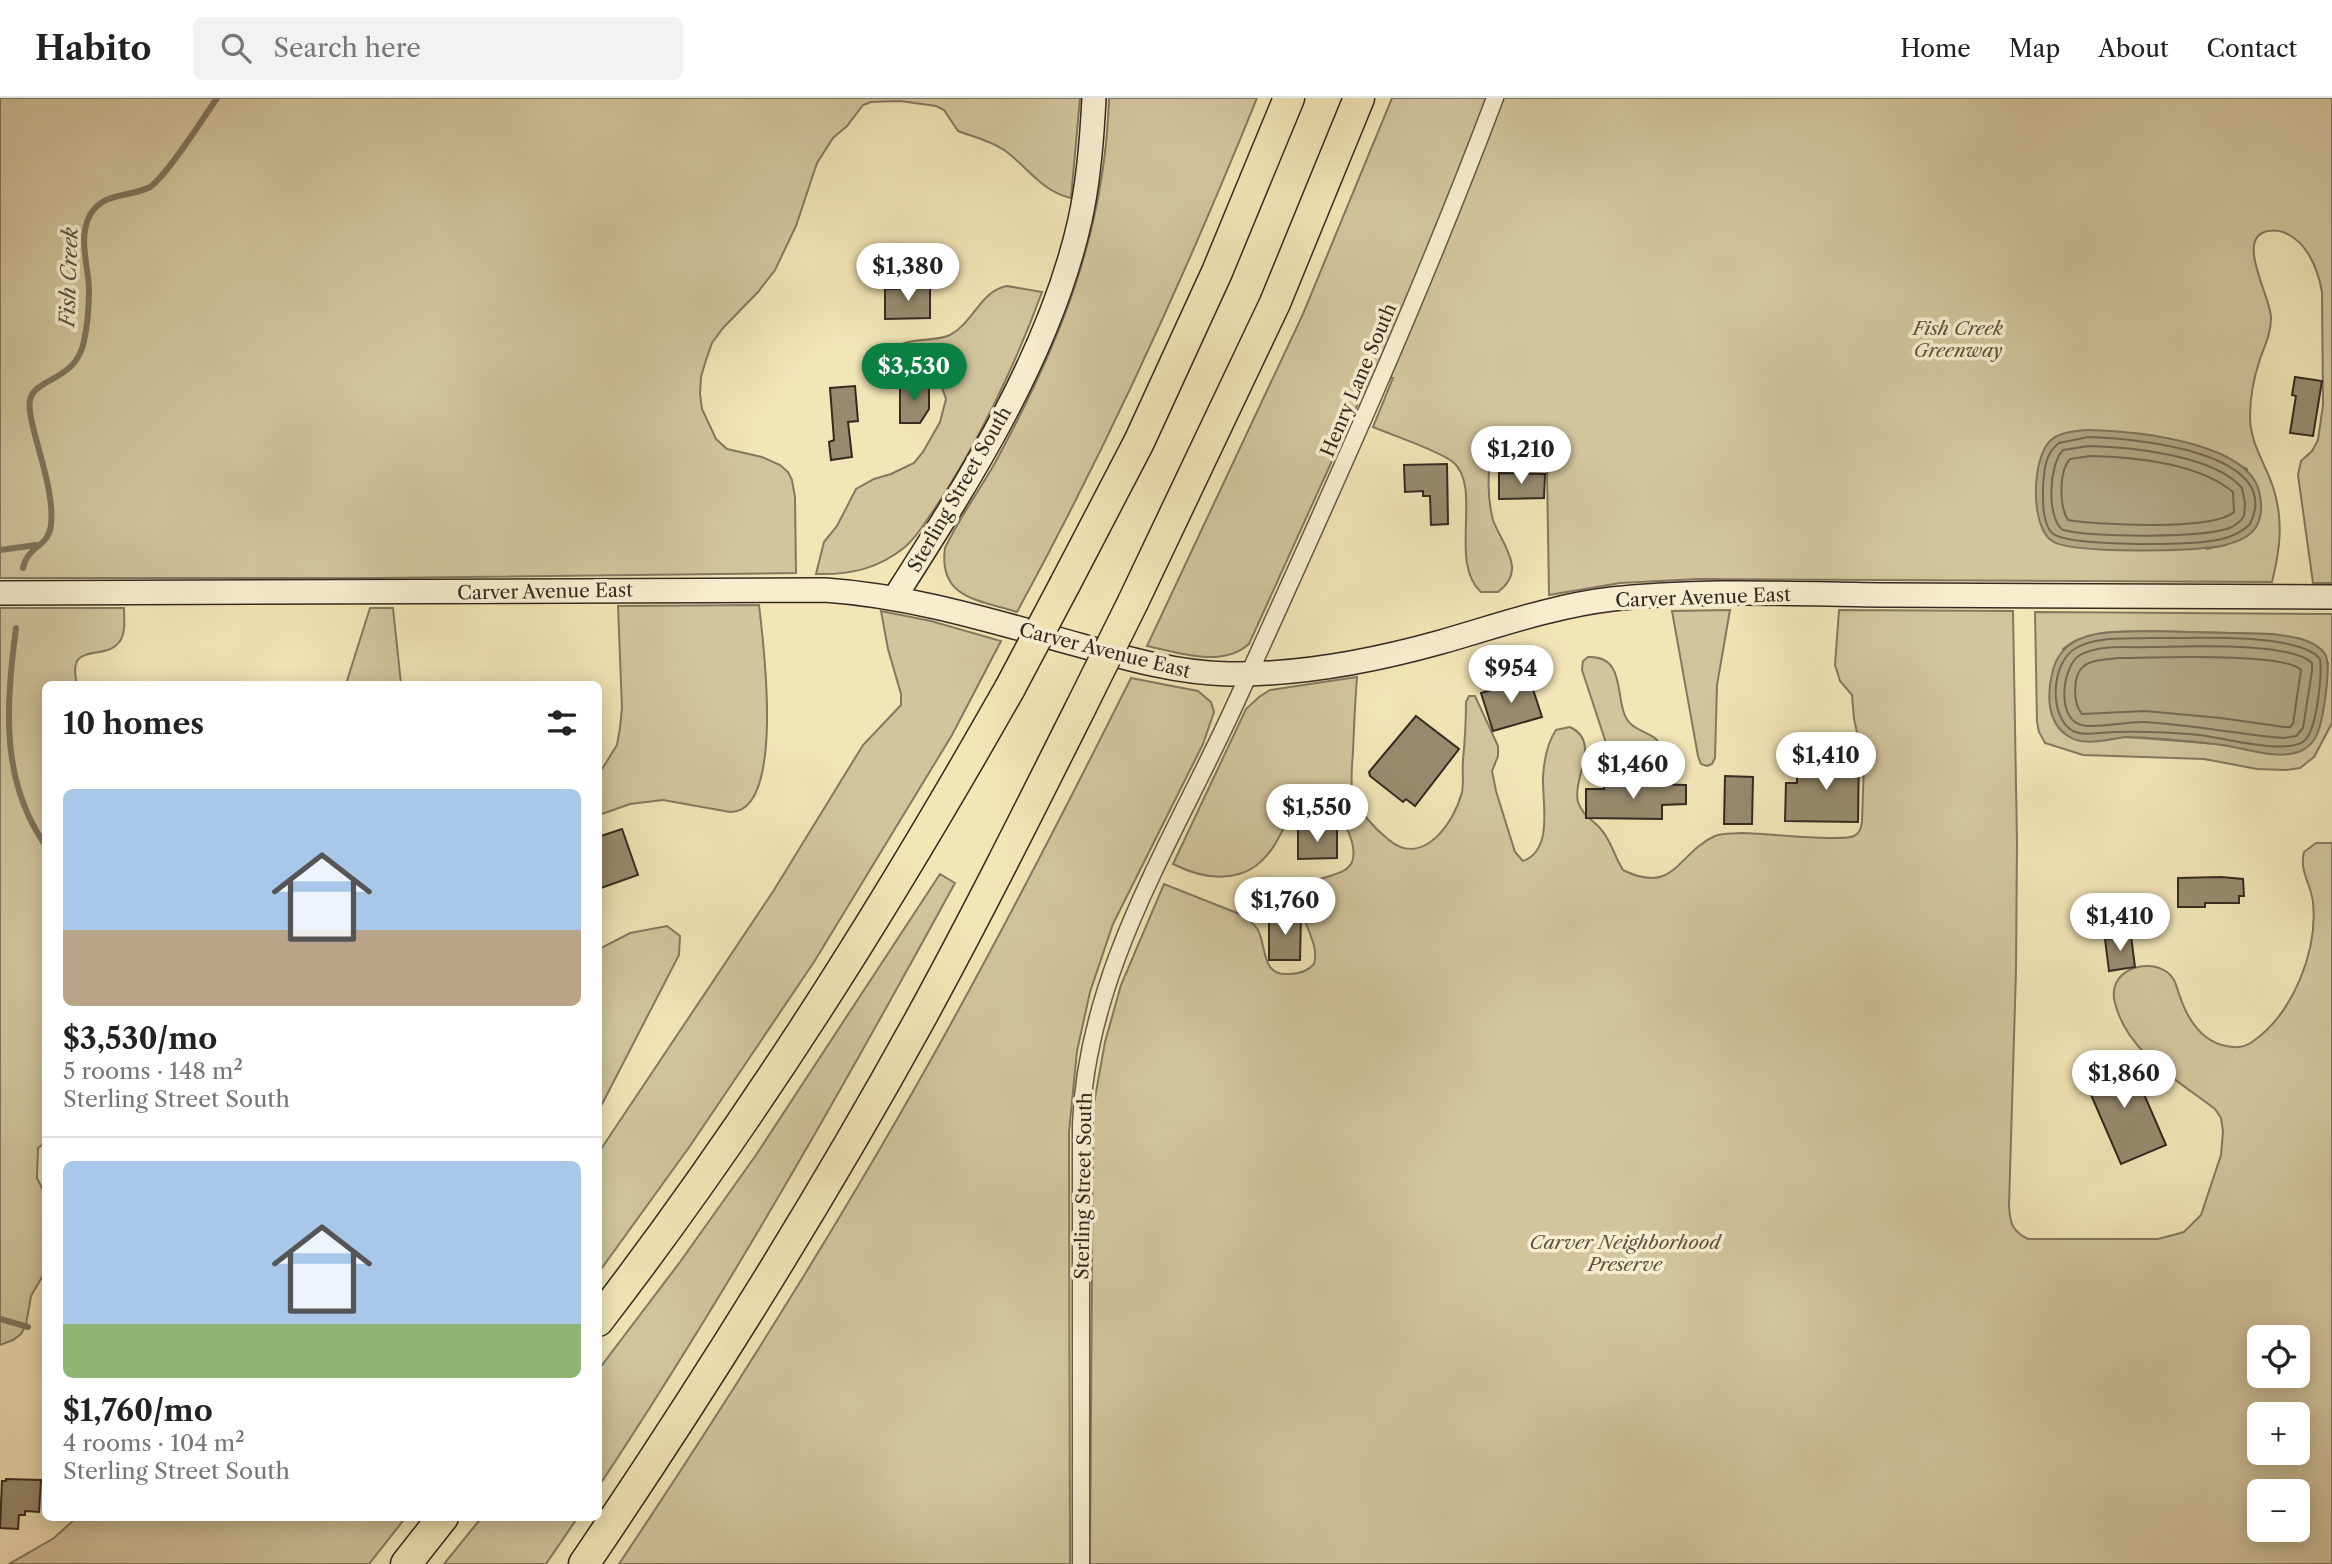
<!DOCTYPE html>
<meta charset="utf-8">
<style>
:root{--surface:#fff;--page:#f2f2f2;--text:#222;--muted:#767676;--line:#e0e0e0;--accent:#0b8043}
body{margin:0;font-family:"Libre Caslon Text",serif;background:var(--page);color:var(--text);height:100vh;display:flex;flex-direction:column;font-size:26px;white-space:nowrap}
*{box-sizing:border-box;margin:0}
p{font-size:23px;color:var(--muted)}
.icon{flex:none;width:38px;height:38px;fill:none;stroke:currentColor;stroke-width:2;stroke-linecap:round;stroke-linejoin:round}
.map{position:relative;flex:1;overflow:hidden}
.side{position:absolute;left:42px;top:583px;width:560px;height:840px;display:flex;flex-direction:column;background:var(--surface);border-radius:10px;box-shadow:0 4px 18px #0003}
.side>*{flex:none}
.tools{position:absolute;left:2247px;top:1227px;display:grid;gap:14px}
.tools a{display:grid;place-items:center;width:63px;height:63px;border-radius:10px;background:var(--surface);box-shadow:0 4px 18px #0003;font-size:35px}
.price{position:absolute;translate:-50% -60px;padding:0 16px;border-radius:24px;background:#fff;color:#222;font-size:23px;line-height:46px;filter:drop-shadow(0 2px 4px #0008)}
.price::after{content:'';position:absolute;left:50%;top:42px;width:21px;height:16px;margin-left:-10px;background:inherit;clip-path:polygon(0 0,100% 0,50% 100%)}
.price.current{background:var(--accent);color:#fff}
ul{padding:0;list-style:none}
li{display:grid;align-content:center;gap:14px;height:371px;padding:0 21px}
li+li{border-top:2px solid var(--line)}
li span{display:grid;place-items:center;height:217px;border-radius:10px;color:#555}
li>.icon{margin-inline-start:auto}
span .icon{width:126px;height:126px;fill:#fffc;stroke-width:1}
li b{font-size:30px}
h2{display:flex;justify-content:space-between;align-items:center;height:84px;padding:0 21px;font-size:30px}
header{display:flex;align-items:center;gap:42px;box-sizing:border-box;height:98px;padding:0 35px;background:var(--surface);border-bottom:2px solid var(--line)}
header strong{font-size:33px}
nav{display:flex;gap:38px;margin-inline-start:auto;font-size:24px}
.search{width:490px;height:63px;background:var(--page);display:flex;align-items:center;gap:18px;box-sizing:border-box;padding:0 24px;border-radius:10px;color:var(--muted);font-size:26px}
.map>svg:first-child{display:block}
.green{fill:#d2c59d;stroke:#847860;stroke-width:2;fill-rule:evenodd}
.water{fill:#b2a584;stroke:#80745d;stroke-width:2}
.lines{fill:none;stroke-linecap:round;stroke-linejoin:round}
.shore{stroke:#746853;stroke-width:2}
.stream{stroke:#80745d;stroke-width:6}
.building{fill:#978b6f;stroke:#352a22;stroke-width:2}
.street-casing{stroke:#645947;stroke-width:19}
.secondary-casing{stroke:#352a22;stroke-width:26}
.highway-casing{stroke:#352a22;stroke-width:33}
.street{stroke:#f7eed0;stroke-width:16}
.secondary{stroke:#f7eed0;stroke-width:23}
.highway{stroke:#f2e5b6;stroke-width:30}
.highway-bridge-casing{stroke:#352a22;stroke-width:33;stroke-linecap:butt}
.highway-bridge{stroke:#f2e5b6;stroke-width:30}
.labels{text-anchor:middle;stroke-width:7;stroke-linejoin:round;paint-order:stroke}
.park-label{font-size:19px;font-style:italic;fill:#5c5141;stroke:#f7eed0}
.street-label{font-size:19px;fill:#352a22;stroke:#f7eed0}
.water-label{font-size:21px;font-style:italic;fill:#5a4f3f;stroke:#f7eed0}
</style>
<header>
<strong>Habito</strong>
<div class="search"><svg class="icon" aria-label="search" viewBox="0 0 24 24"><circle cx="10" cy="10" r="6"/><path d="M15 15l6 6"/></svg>Search here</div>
<nav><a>Home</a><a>Map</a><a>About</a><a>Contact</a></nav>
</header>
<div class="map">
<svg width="2332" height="1466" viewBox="0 0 2332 1466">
<rect width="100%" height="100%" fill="#f2e5b6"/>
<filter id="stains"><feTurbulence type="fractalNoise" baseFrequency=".00286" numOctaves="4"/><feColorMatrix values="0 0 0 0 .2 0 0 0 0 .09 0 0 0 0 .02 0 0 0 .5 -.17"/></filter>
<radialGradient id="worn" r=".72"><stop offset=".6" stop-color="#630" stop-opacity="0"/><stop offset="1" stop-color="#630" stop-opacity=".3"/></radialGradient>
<path class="green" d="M0,0H1080L1071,100C1042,94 1027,68 1004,52C989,42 974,39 958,33L944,12L936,8L900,3L871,4L863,7L847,28L833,40L817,65L796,128L775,172L758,194L723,230L712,245L706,262L701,279L700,296L702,311L716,341L727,351L762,359L780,367L788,374L792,382L795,399L796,475L376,480H0Z
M1109,0H1257C1186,176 1108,347 1017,514C980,502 938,501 945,450C959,420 980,392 996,363C1060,245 1105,135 1109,0Z
M1392,0H2332V485H2313L2298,377L2301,363L2312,353L2318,342L2323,307L2322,194C2318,171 2307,143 2283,134C2276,132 2268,132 2262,135C2239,147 2271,200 2271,220C2271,235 2265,247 2260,261C2254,279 2250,300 2250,319C2250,345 2265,365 2273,389C2284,422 2280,452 2272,484L1699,481L1620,485L1549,497L1547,372C1545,367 1543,362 1538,359C1521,350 1492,351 1489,373C1488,388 1489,407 1493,422C1502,447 1528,472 1498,494H1481C1448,465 1483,389 1453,364C1440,353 1392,337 1373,329L1393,280L1370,279L1249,546C1222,570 1179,555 1147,548L1303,216ZM2214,354L2247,371L2226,447L2207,451Z
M1007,188L1042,194C1016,266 977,347 935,410C926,423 918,438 905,449C878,471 850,477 816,476L824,444L837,428L856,391L874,381L891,376L914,365L923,354L940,324L946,301L941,287L935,282L899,272L893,260V253C903,238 933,245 950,237C974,224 980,193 1007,188Z
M759,507C763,542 786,715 730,714L663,702L630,706L599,717V676L617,647L620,630L622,610L618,508Z
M0,510H124C124,520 126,534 120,543C105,565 66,541 77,586H46V1044L38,1050L37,1080L45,1096V1174L31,1198L26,1227L21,1236L13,1242L0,1247Z
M370,510H393L401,586H346Z
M1730,512L1717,587L1715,660L1712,666L1707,668L1701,666L1698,658L1672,513Z
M1839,512L2013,513L2017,744L2016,872L2009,1108C2010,1125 2012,1133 2028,1141H2158L2184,1134L2201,1117L2221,1057L2223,1033L2221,1020L2215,1011C2177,982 2127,954 2115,905C2106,873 2146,859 2167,874C2175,880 2176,887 2179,896C2187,920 2200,943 2226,948C2235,950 2244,950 2252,944C2293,916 2318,853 2313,804C2311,786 2299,773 2304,754L2316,745H2332V1466H1090L1093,1011L1105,944L1121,887L1164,786L1242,817C1248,821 1254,825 1258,832C1267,850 1261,878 1289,876C1299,876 1307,874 1314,866C1321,841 1294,820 1304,794C1311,775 1344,782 1352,764C1355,757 1353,745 1350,738C1343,716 1307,713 1290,724C1284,728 1281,735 1278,741C1270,756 1256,772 1239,776C1216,783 1193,776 1173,766L1246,611L1259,599L1270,592L1357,579C1355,604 1354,629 1353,654C1352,668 1350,683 1353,696C1358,713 1375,731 1389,742C1423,770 1454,725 1462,694C1464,683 1462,673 1463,662C1465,642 1466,623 1466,604L1469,598H1475L1498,648V658L1492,673L1496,693L1515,754L1523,763C1554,752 1542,704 1543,679C1544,663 1547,645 1556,632L1570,629C1602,644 1572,680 1578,704C1582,716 1591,721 1599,729C1611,741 1614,758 1623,772C1675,798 1678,754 1715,738C1723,735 1733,736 1741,735C1762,735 1842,744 1854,738C1860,735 1861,730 1862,724L1864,665L1854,621L1852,597L1840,583L1835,567ZM2259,1239H2298V1278H2259ZM2259,1316H2298V1354H2259ZM2259,1393H2298V1432H2259Z
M881,513L931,523L1001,543L952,637L814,864L690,1048L599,1174V1054L774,792L863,647L901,607V596L888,551Z
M2035,514L2332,516V625L2314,659L2300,670L2286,672L2257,671L2204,661L2083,657L2045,645L2039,634L2037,624ZM2149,533L2271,536C2301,540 2310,539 2328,565L2323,613L2284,656L2218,646L2128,639L2063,551C2085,531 2121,534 2149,533Z
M1588,559C1631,557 1611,611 1632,627C1647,639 1662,634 1662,661L1655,672C1634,681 1620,671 1609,654L1582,572L1583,563Z
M1131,580L1198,593L1211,604L1214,614L1203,646L1113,826L1090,894L1077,953L1069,1034L1070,1466H619C735,1292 847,1114 948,931C1012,815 1072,698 1131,580Z
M940,776L955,785C843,990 728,1193 599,1388V1271L680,1164L756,1057Z
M667,828L680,838L679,857L599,1012V851L630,835Z
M77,1419H406L369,1466H9L54,1440Z
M482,1419H578L546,1466H444Z"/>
<path class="water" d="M2088,332C2131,333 2253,343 2260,398C2262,408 2262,419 2256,429C2250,439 2237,444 2225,447C2200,454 2071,456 2052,443C2030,428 2032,363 2049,344C2058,334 2075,333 2088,332Z
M2149,533L2271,536C2288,538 2314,540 2325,556C2332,567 2323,620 2318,634C2315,643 2309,649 2301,653C2278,663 2245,650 2222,647C2202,644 2183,643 2163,641C2151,640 2138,639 2126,639C2108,641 2084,649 2068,638C2047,625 2047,597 2052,576C2061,530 2112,534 2149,533Z"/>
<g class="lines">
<path class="shore" d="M2088,339C2131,340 2286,353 2250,426C2239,437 2226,441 2211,443C2187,447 2067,449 2052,435C2042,425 2043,402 2043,389C2044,373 2045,355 2059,345Z
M2089,348C2130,349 2214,357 2242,390L2245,405L2244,418C2241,423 2237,426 2232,429C2204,441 2093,439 2063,432C2046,420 2049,366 2063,352Z
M2090,358C2133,359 2198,365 2233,394L2234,414C2213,433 2097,427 2068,422C2059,408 2059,373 2070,361Z
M2149,540C2185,541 2298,533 2320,561C2322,578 2317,632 2304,643C2287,657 2223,640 2200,637C2166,634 2134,632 2099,635C2091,636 2081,637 2073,633C2048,619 2051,564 2076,550C2096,538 2126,541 2149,540Z
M2149,549C2183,549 2289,543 2312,565V573L2303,630L2296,638L2284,640C2237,636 2192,627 2145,624C2126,623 2099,631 2081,627C2056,620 2062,568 2080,557C2099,546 2128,550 2149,549Z
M2117,560C2147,560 2286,554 2301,572L2293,626L2290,629H2284L2221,620L2145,613L2082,616C2073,606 2072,577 2084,568C2091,561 2108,562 2117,560Z"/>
<path class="stream" d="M0,452L36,447
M23,470C28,447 48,450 51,427C54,397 41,362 34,333C32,324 28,312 30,302C35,279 76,284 84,243C88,225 89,208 89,190C88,167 78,139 90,117C104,93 129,100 150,89C166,79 204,19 217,0
M16,530C6,608 0,683 46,748
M0,1221L28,1229"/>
</g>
<path class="building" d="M930,190V220L885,221V191Z
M2295,279L2322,283L2313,338L2290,335L2296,298L2292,297Z
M900,287L929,288V311L920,325H900Z
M855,288L858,323L848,324L852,359L831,362L829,344L834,342L830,290Z
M1447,366L1448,426L1431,427L1430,398H1423V393L1405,394L1404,367Z
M1499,375L1545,376L1544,400L1499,401Z
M1530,582L1542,619L1493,633L1481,595Z
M1416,618L1459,651L1415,708L1406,701L1403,704L1370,678L1369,674Z
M1832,651L1859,652L1858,724L1785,723L1786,685H1797V672H1831Z
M1725,678L1753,679L1752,726H1724Z
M1604,685L1686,687V706L1662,707V721L1586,720V691H1604Z
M622,731L638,777L598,791V739Z
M1298,731H1337V760L1298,761Z
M2221,779L2243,781L2244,798H2239V805H2205V809H2178V780Z
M1269,816L1301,817L1300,862H1269Z
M2131,838L2135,869L2109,873L2105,841Z
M2127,957L2166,1047L2121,1066L2082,976Z
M6,1381L41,1382L39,1414L25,1413V1417H19L18,1431L0,1430L2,1383H6Z"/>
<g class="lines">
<defs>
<path id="street" d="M1081,1466V1026C1087,871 1176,738 1238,600C1328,402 1418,204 1495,0"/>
<path id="secondary" d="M0,495L825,492C913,498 995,524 1079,547C1128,561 1178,575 1229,576C1299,577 1373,563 1441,544C1497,528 1553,508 1612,501C1702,491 1796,496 1887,497C2036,497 2184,498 2332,499
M895,499C968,384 1050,257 1080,122C1089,82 1092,41 1094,0"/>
<path id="highway" d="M1065,486L1139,344L1217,174L1289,0
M1133,504L1275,205L1359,0
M598,1223C752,1023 886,809 1010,590
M406,1466L443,1419
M584,1466C703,1290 816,1110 918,925C975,821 1028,715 1081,609"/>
</defs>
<use href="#street" class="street-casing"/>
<use href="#secondary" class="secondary-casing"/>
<use href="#highway" class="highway-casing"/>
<use href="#street" class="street"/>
<use href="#secondary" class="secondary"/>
<use href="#highway" class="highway"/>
<defs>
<path id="highway-bridge" d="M1010,590L1065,486
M1081,609L1133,504"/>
</defs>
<use href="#highway-bridge" class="highway-bridge-casing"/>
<use href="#highway-bridge" class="highway-bridge"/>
</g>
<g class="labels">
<g class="park-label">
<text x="1958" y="237">Fish Creek<tspan x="1958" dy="22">Greenway</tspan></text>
<text x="1625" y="1151">Carver Neighborhood<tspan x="1625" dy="22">Preserve</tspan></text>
</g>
<g class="street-label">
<text transform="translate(1358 282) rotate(-67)" y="7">Henry Lane South</text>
<text transform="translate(959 391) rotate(-60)" y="7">Sterling Street South</text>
<text transform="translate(545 493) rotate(-1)" y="7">Carver Avenue East</text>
<text transform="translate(1703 499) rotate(-2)" y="7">Carver Avenue East</text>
<text transform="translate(1105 552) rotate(14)" y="7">Carver Avenue East</text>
<text transform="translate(1083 1088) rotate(-89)" y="7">Sterling Street South</text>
</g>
<g class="water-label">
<text transform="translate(69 179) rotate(-88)" y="7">Fish Creek</text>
</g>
</g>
<rect width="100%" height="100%" filter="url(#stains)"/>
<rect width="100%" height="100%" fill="url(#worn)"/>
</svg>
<div class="tools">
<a><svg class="icon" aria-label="locate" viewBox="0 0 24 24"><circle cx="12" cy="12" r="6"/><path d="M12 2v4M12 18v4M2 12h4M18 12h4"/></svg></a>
<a>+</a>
<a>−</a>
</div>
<b class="price" style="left:908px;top:205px">$1,380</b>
<b class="price current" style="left:914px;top:305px">$3,530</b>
<b class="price" style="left:1521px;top:388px">$1,210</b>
<b class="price" style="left:1511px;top:607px">$954</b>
<b class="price" style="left:1826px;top:694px">$1,410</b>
<b class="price" style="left:1633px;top:703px">$1,460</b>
<b class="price" style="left:1317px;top:746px">$1,550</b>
<b class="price" style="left:1285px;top:839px">$1,760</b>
<b class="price" style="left:2120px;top:855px">$1,410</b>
<b class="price" style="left:2124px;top:1012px">$1,860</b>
<section class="side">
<h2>10 homes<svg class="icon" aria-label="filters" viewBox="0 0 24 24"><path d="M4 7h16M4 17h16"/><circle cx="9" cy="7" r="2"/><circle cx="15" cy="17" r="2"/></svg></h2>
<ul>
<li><span style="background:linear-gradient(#a9c7e8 65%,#b9a48a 0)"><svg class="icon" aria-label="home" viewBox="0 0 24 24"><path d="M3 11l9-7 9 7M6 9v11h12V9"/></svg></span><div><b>$3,530/mo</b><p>5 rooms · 148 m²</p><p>Sterling Street South</p></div></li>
<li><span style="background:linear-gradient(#a9c7e8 75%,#8fb573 0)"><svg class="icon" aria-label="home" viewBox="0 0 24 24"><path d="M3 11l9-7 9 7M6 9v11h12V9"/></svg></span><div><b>$1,760/mo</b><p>4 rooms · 104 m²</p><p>Sterling Street South</p></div></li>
</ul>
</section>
</div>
